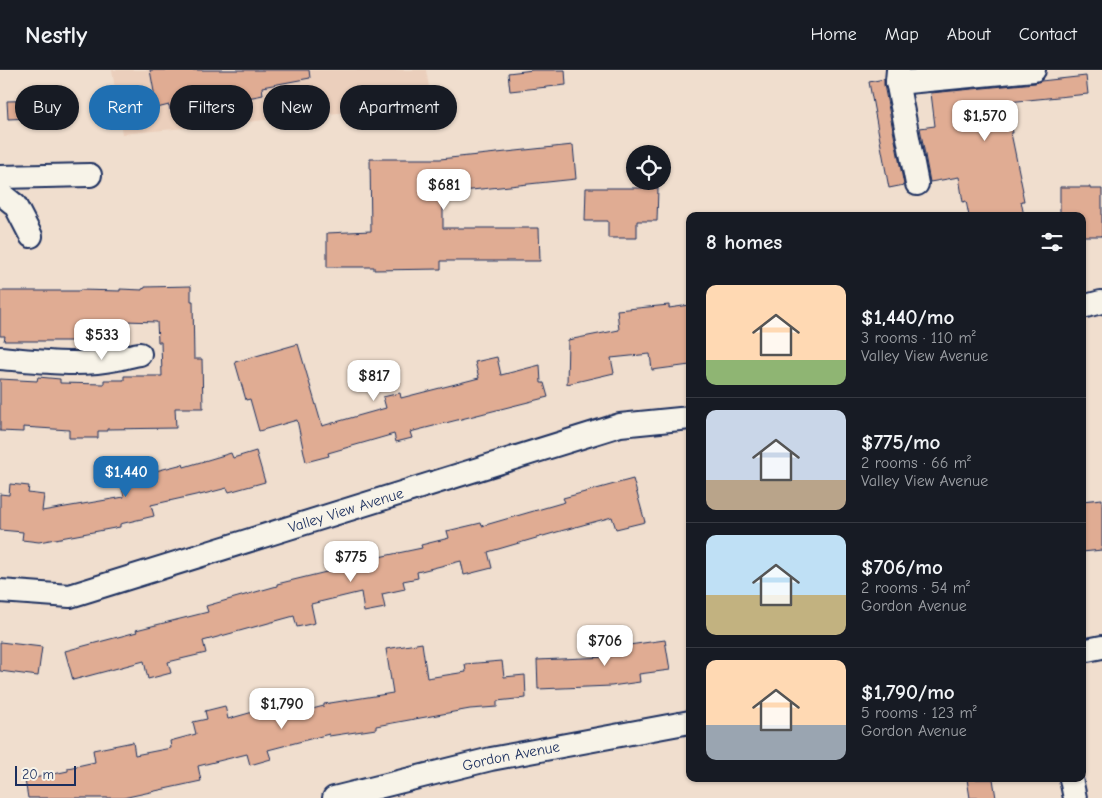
<!DOCTYPE html>
<meta charset="utf-8">
<style>
:root{--surface:#171b24;--page:#242831;--text:#f1f3f6;--muted:#9ea1a6;--line:#363941;--accent:#1f6fb2}
body{margin:0;font-family:"Comic Neue",sans-serif;background:var(--page);color:var(--text);height:100vh;display:flex;flex-direction:column;font-size:19px;white-space:nowrap}
*{box-sizing:border-box;margin:0}
p{font-size:16px;color:var(--muted)}
.icon{flex:none;width:28px;height:28px;fill:none;stroke:currentColor;stroke-width:2;stroke-linecap:round;stroke-linejoin:round}
.map{position:relative;flex:1;overflow:hidden}
.side{position:absolute;left:686px;top:142px;width:400px;height:570px;display:flex;flex-direction:column;background:var(--surface);border-radius:10px;box-shadow:0 1px 4px #0004}
.side>*{flex:none}
.top-card{position:absolute;left:15px;top:15px;width:475px;height:45px;display:flex;gap:10px}
.controls{position:absolute;left:626px;top:75px;display:grid;gap:10px}
.controls a{display:grid;place-items:center;width:45px;height:45px;border-radius:50%;background:var(--surface);box-shadow:0 1px 4px #0004;font-size:25px}
.scale{position:absolute;left:15px;bottom:12px;width:61px;box-sizing:border-box;padding-left:5px;border:2px solid #1b2f5e;border-top:0;font-size:14px;line-height:18px;white-space:nowrap;color:#1b2f5e;-webkit-text-stroke:4px #f7f3e8;paint-order:stroke}
.price{position:absolute;translate:-50% -42px;padding:0 11px;border-radius:10px;background:#fff;color:#222;font-size:16px;line-height:32px;filter:drop-shadow(0 1px 2px #0008)}
.price::after{content:'';position:absolute;left:50%;top:30px;width:15px;height:11px;margin-left:-8px;background:inherit;clip-path:polygon(0 0,100% 0,50% 100%)}
.price.selected{background:var(--accent);color:#fff}
ul{padding:0;list-style:none}
li{display:flex;align-items:center;gap:15px;height:125px;padding:0 20px}
li+li{border-top:1px solid var(--line)}
li span{display:grid;place-items:center;flex:none;width:140px;height:100px;border-radius:10px;color:#555}
li>.icon{margin-inline-start:auto}
span .icon{width:60px;height:60px;fill:#fffc;stroke-width:1}
li b{font-size:21px}
h2{display:flex;justify-content:space-between;align-items:center;height:60px;padding:0 20px;font-size:21px}
.chip{padding:0 18px;border-radius:22px;background:var(--surface);box-shadow:0 1px 4px #0004;font-size:18px;line-height:45px}
.chip.selected{background:var(--accent);color:#fff}
header{display:flex;align-items:center;gap:30px;box-sizing:border-box;height:70px;padding:0 25px;background:var(--surface);border-bottom:1px solid var(--line)}
header strong{font-size:24px}
nav{display:flex;gap:28px;margin-inline-start:auto;font-size:18px}
.map>svg:first-child{display:block}
.built{fill:#ebcfbc}
.building{fill:#e0ac93;stroke:#1b2f5e}
.lines{fill:none;stroke-linecap:round;stroke-linejoin:round}
.minor-casing{stroke:#1b2f5e;stroke-width:26}
.minor{stroke:#f7f3e8;stroke-width:22}
.labels{text-anchor:middle;stroke-width:4;stroke-linejoin:round;paint-order:stroke}
.street-label{font-size:15px;fill:#1b2f5e;stroke:#f7f3e8}
</style>
<header>
<strong>Nestly</strong>
<nav><a>Home</a><a>Map</a><a>About</a><a>Contact</a></nav>
</header>
<div class="map">
<svg width="1102" height="728" viewBox="0 0 1102 728">
<rect width="100%" height="100%" fill="#f0dece"/>
<filter id="ink" filterUnits="userSpaceOnUse"><feTurbulence type="fractalNoise" baseFrequency=".02" numOctaves="2"/><feDisplacementMap in="SourceGraphic" scale="10" xChannelSelector="R" yChannelSelector="G"/><feConvolveMatrix kernelMatrix="1 2 1 2 8 2 1 2 1" color-interpolation-filters="sRGB"/></filter>
<g filter="url(#ink)">
<path class="built" d="M112,0H426L432,34L122,64Z"/>
<path class="building" d="M150,0H309L310,8L262,17L263,25L207,36V33L170,40L169,35L157,38Z
M533,0H565L566,15L510,21L508,3Z
M1086,6L1088,24L1008,32L1013,63H1011L1023,121H1022L1024,131H1021L1024,146H969L966,131L963,132L959,107L930,112L920,58L935,56L931,23L1035,13L1041,11Z
M884,9V15L904,115L889,118L869,12Z
M55,30V47L8,49L7,31Z
M573,75L576,109L443,123V158H539L540,191H441V199L374,200V197H327V163L371,161L370,89H440Z
M1060,117H1090V119H1102V166H1082V146H1060Z
M586,118H658L657,151H637V168H608V151H585Z
M191,216V231H193L194,289H202L203,338H175L176,358L107,359V361H98V368H69V360L23,357V362L0,361V309L37,311L38,307L60,309V313L104,314V310H124V306H162L161,272H158L157,252L125,251V268L91,267V269H86V271H4L5,266H0V221H80V220L120,221V219L142,220V219L145,218V217Z
M669,235V238L690,235V295L652,300L650,284L611,288L614,303L567,314L568,270L619,260L617,240Z
M298,274L322,356L386,338L383,327L400,323L401,328L479,308L475,292L497,287L501,305L540,295L541,313H544L548,327L410,362L412,368L396,372L394,364L328,383L329,386L306,392L297,350L259,361L250,329L246,330L235,292Z
M256,381L265,412L229,422L227,418L200,425V424L151,435L154,446L120,454V457L39,472L22,470L23,462L0,460V424L9,425L10,414L29,416L28,423L44,425L42,441L124,427L118,399L134,395L136,406L183,394L184,397L231,383L233,388Z
M633,409L645,452L616,459L612,447L557,462L488,482L492,498L464,505L461,491L417,502L418,508L403,511L405,519L382,524L385,538L364,542L361,522L311,534L315,553L297,557L294,546L203,571L206,583L168,592L171,603L148,609L144,591L73,610L65,581L137,562L136,560L208,542L206,536L277,516V514L355,495V492L422,478L421,475L449,468L447,461L481,453L482,456L565,432L563,428Z
M1102,429V480L1082,482V431Z
M665,570L670,600L639,604L640,612L611,616L538,619L537,590L608,587L607,578Z
M0,572L42,577L38,606L0,601Z
M422,573L427,608L466,602L465,594L502,591L504,607L525,605L526,628L497,631V637L470,639L376,656V659L329,666V664L268,680L271,689L250,695L247,684L198,696L201,711L123,728H28L25,710L68,701V698L95,692L93,680L133,672L135,685L171,678L170,671L196,664L193,652L207,649L205,641L225,636L228,649L278,635L281,647L324,636V634L393,623L386,579Z
M967,709H993L996,728H970Z"/>
<g class="lines">
<defs>
<g id="minor">
<path d="M898,0L897,11L917,114"/>
<path d="M897,13L1034,0"/>
<path d="M0,107L90,105"/>
<path d="M0,123L15,135L31,166"/>
<path d="M1082,237L1101,232"/>
<path d="M0,288C38,291 79,297 117,289C124,288 132,285 140,284"/>
<path id="s1" d="M0,521L70,526L620,355L690,348"/>
<path d="M1082,581L1102,577"/>
<path d="M1071,709L1075,728"/>
<path id="s2" d="M334,728L491,689L690,652"/>
</g>
</defs>
<use href="#minor" class="minor-casing"/>
<use href="#minor" class="minor"/>
</g>
</g>
<g class="labels">
<g class="street-label">
<text dy="5" stroke="none"><textPath href="#s1" startOffset="359">Valley View Avenue</textPath></text>
<text dy="5" stroke="none"><textPath href="#s2" startOffset="182">Gordon Avenue</textPath></text>
</g>
</g>
</svg>
<div class="controls">
<a><svg class="icon" aria-label="locate" viewBox="0 0 24 24"><circle cx="12" cy="12" r="6"/><path d="M12 2v4M12 18v4M2 12h4M18 12h4"/></svg></a>
</div>
<div class="scale">20 m</div>
<b class="price" style="left:985px;top:72px">$1,570</b>
<b class="price" style="left:444px;top:141px">$681</b>
<b class="price" style="left:102px;top:291px">$533</b>
<b class="price" style="left:374px;top:332px">$817</b>
<b class="price selected" style="left:126px;top:428px">$1,440</b>
<b class="price" style="left:351px;top:513px">$775</b>
<b class="price" style="left:605px;top:597px">$706</b>
<b class="price" style="left:282px;top:660px">$1,790</b>
<div class="top-card">
<a class="chip">Buy</a>
<a class="chip selected">Rent</a>
<a class="chip">Filters</a>
<a class="chip">New</a>
<a class="chip">Apartment</a>
</div>
<section class="side">
<h2>8 homes<svg class="icon" aria-label="filters" viewBox="0 0 24 24"><path d="M4 7h16M4 17h16"/><circle cx="9" cy="7" r="2"/><circle cx="15" cy="17" r="2"/></svg></h2>
<ul>
<li><span style="background:linear-gradient(#ffd9b3 75%,#8fb573 0)"><svg class="icon" aria-label="home" viewBox="0 0 24 24"><path d="M3 11l9-7 9 7M6 9v11h12V9"/></svg></span><div><b>$1,440/mo</b><p>3 rooms · 110 m²</p><p>Valley View Avenue</p></div></li>
<li><span style="background:linear-gradient(#c9d6e8 70%,#b9a48a 0)"><svg class="icon" aria-label="home" viewBox="0 0 24 24"><path d="M3 11l9-7 9 7M6 9v11h12V9"/></svg></span><div><b>$775/mo</b><p>2 rooms · 66 m²</p><p>Valley View Avenue</p></div></li>
<li><span style="background:linear-gradient(#bfe0f5 60%,#c2b280 0)"><svg class="icon" aria-label="home" viewBox="0 0 24 24"><path d="M3 11l9-7 9 7M6 9v11h12V9"/></svg></span><div><b>$706/mo</b><p>2 rooms · 54 m²</p><p>Gordon Avenue</p></div></li>
<li><span style="background:linear-gradient(#ffd9b3 65%,#9aa5b1 0)"><svg class="icon" aria-label="home" viewBox="0 0 24 24"><path d="M3 11l9-7 9 7M6 9v11h12V9"/></svg></span><div><b>$1,790/mo</b><p>5 rooms · 123 m²</p><p>Gordon Avenue</p></div></li>
</ul>
</section>
</div>
